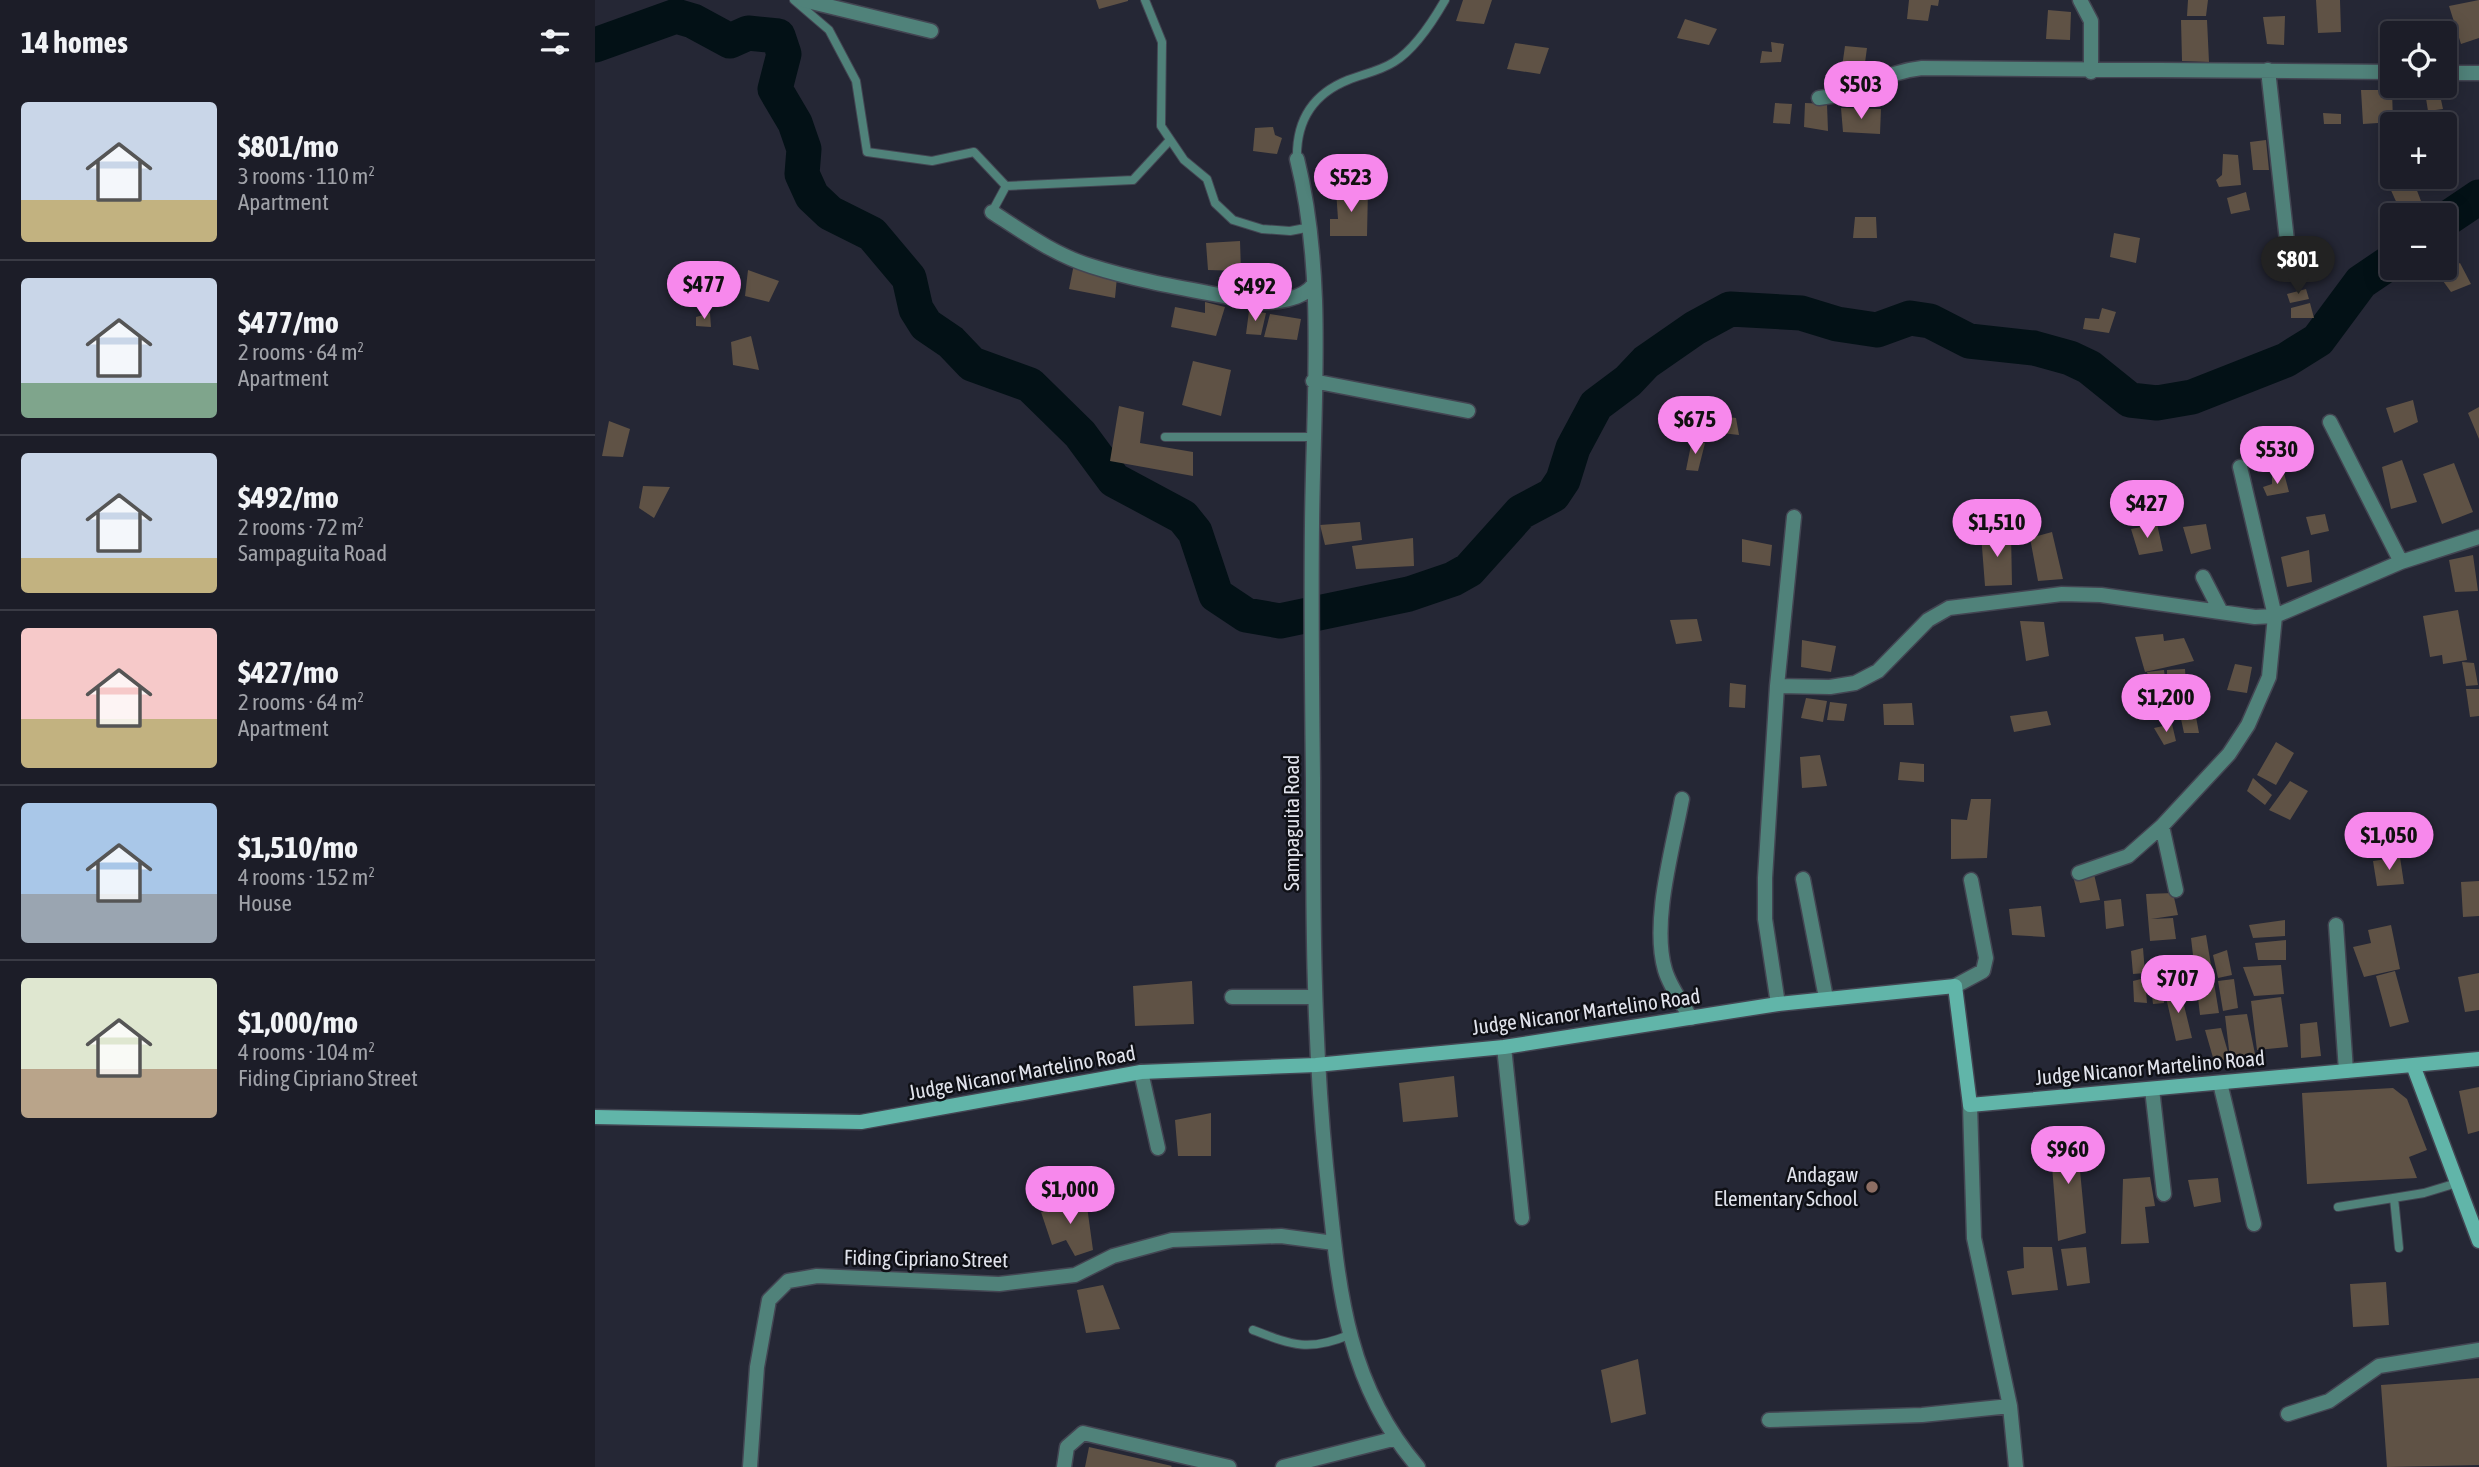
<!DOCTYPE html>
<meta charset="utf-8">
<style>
:root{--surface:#1c1d28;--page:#292a34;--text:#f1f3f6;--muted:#a0a2a8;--line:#3a3b45;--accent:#f788ec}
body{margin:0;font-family:"Asap Condensed",sans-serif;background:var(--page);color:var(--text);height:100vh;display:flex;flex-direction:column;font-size:26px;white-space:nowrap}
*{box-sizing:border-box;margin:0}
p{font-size:23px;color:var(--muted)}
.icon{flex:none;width:38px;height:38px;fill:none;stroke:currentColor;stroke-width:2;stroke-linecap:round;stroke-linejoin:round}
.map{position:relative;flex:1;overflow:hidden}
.side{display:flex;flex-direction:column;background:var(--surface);width:595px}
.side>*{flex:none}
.controls{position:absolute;left:1785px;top:21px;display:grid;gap:14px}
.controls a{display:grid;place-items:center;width:77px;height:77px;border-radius:7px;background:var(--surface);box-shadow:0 4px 18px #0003,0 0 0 2px var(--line);font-size:35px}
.price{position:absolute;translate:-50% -60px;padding:0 16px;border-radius:24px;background:var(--accent);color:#111;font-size:23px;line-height:46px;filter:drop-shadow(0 2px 4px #0008)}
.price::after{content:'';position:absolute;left:50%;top:42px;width:21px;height:16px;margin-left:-10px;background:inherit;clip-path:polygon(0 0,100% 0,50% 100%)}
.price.active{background:#222;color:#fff}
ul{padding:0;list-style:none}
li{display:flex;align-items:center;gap:21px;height:175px;padding:0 21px}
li+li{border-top:2px solid var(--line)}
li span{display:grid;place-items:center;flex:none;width:196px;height:140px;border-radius:7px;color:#555}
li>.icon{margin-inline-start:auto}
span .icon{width:84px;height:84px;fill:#fffc;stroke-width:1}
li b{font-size:30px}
h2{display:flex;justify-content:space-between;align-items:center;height:84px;padding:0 21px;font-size:30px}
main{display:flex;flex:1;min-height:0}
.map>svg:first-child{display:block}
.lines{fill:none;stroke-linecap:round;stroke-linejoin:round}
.river{stroke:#031116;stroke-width:35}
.building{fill:#5f5245}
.lane-casing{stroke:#434552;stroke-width:10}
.street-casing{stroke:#434552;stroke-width:17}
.secondary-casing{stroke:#434552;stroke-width:17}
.lane{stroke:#50827a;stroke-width:8}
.street{stroke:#50827a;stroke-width:14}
.secondary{stroke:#61b5a9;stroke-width:14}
.education-dot{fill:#8d6e63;stroke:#0f1016;stroke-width:2.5}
.labels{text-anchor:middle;stroke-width:5;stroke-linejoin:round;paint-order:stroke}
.street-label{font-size:21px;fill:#e1e3ec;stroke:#0f1016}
.poi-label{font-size:21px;fill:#e1e3ec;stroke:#0f1016;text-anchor:end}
</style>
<main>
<section class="side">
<h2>14 homes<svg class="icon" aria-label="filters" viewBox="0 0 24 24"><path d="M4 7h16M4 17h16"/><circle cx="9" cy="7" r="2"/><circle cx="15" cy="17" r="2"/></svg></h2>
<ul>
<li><span style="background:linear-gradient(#c9d6e8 70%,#c2b280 0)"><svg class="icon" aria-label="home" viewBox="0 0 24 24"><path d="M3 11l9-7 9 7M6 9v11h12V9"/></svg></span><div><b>$801/mo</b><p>3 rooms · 110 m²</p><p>Apartment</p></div></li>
<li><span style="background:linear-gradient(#c9d6e8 75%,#7fa58c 0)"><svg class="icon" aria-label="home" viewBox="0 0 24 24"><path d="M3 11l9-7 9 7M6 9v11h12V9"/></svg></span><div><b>$477/mo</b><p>2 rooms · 64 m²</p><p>Apartment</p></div></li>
<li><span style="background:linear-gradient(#c9d6e8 75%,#c2b280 0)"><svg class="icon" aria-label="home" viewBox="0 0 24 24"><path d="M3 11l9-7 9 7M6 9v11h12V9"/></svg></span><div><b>$492/mo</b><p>2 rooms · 72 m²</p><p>Sampaguita Road</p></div></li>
<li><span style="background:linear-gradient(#f6c9c9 65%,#c2b280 0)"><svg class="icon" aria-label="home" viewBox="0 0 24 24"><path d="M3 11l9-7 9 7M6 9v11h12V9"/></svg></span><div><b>$427/mo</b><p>2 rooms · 64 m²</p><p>Apartment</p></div></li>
<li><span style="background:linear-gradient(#a9c7e8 65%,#9aa5b1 0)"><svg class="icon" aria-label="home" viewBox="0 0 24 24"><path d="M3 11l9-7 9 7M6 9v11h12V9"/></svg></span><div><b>$1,510/mo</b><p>4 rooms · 152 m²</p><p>House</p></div></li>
<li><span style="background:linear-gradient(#dfe7d0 65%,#b9a48a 0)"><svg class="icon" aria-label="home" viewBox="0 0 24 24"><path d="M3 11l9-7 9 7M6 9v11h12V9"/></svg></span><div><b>$1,000/mo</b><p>4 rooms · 104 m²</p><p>Fiding Cipriano Street</p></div></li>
</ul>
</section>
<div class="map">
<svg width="1884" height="1467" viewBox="0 0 1884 1467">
<rect width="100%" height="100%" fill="#252735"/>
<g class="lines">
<path class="river" d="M0,45L81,16L98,21L135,41L153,33L183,36L189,54L180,89L200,123L209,149L207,174L217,196L235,213L277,234L314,278L321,309L331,325L356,342L377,364L435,385L485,434L519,480L588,517L600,532L621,595L651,615L685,621L814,594L858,579L874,570L926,512L958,495L968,480L978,448L1001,405L1033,381L1051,362L1100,328L1135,309L1206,313L1242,324L1282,330L1315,318L1335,321L1374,341L1439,348L1475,358L1494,367L1535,400L1562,403L1597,397L1691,360L1723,340L1766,282L1797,261
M1850,220L1884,197"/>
</g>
<path class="building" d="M501,0H533V1L504,9Z
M868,0H897L889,24L861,21Z
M1314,0H1344L1343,6L1336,5L1333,21L1312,19Z
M1593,0H1613L1611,16H1592Z
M1721,0H1745L1746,32L1723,33Z
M1884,0V38L1866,44L1854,6Z
M1453,10L1476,12L1475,40L1451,39Z
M1690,16L1689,45L1672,44L1668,17Z
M1090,19L1122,29L1114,45L1082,38Z
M1586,20H1612L1614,62L1587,61Z
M1819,22L1821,33H1797V44H1794L1792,27Z
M1176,42L1189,44L1186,62L1165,63L1167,51L1177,52Z
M920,43L954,48L945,74L912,69Z
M1250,46L1272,48L1269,70L1247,67Z
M1829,86H1843L1848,109L1833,111Z
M1766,90H1797L1798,122L1768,124Z
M1180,103L1197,104L1195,124L1178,123Z
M1210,103L1232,104L1233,131L1209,127Z
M1246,108L1286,109L1285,134L1248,132Z
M1728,113L1746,114V124H1729Z
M678,127L680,135L687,138L682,154L658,151L660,128Z
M1671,140L1674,170H1658L1655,142Z
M1628,154L1643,155L1646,185L1624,187L1621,180L1627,175Z
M784,162V185L726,189L723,164Z
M1818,180L1826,201L1804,208L1794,186Z
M773,189L772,236H735V219H743L741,190Z
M1651,192L1655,210L1636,214L1632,198Z
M1260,217H1281L1282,238H1258Z
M1519,233L1545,238L1541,263L1515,257Z
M1702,239L1707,272L1685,279L1675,245Z
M645,241L646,271L613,270L611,243Z
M1865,263L1876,284L1856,292L1843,274Z
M479,264L522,277L520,298L474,289Z
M153,270L184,281L174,302L150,296Z
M1711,289L1714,299L1695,303L1692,294Z
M610,302L630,307L621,336L576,327L580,307L610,313Z
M1715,303L1719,318H1696V308Z
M1507,308L1521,312L1514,333L1488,329L1490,318L1504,319Z
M654,311L671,313L666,335L651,334Z
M115,313L116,327L101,326V317Z
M675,314L706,319L702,340L669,337Z
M156,336L164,370L138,365L136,342Z
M598,361L636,370L626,416L587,405Z
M1818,400L1823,422L1799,433L1791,408Z
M524,406L549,412L545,443L598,452V476L515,461Z
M1884,407V439L1873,413Z
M1118,415L1141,418L1144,435L1118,432Z
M14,421L35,429L28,457L7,456Z
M1097,440L1110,443L1103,471L1091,470Z
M1807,460L1822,502L1796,509L1787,467Z
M1859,463L1878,512L1847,524L1828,474Z
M1689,473L1694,492L1672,496L1668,487L1677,484V476Z
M48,486L75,487L59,518L44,508Z
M1550,500V523L1534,524L1531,501Z
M1730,514L1734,531L1716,535L1711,517Z
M765,522L767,540L730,545L725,525Z
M1562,524L1568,551L1544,555L1536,529Z
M1611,524L1616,549L1596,554L1588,527Z
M1457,532L1468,579L1443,581L1435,538Z
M1416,533L1417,585L1390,586L1386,534Z
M818,538L819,566L761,569L757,546Z
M1147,539L1177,545L1175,566L1147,562Z
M1714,550L1717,582L1692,587L1686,557Z
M1878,555L1883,591L1860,592L1854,560Z
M1863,610L1872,660L1848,664L1847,655L1835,657L1828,616Z
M1102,619L1107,641L1081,644L1075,620Z
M1425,621L1449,622L1454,656L1431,661Z
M1568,634L1569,641L1589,638L1599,661L1550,672L1540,637Z
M1207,640L1241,646L1236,672L1206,667Z
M1867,662L1879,663L1883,685L1871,686Z
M1640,664L1657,667L1652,693L1632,690Z
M1590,669L1591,684L1572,685V670Z
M1569,670L1571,687L1557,689L1552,672Z
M1135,683L1151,685L1150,708L1134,707Z
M1871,689H1884V716L1875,717Z
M1597,692L1599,711L1582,713V694Z
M1555,697L1561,715L1541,719L1536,699Z
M1211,698L1232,701L1228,722L1206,718Z
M1235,702L1252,704L1249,721L1232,720Z
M1317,703L1319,725H1289L1288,704Z
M1452,711L1456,725L1419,732L1415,716Z
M1601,717L1604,733H1589L1586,719Z
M1577,724L1581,741L1569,745L1559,728Z
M1681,742L1699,753L1681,785L1662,775Z
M1225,755L1232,786L1207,788L1205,757Z
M1305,762L1329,764V782L1303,780Z
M1658,778L1677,795L1670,805L1652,791Z
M1695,781L1713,791L1695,820L1674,810Z
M1376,799H1396L1392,858L1356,859V819L1372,820Z
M1805,857L1809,884L1782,886L1778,861Z
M1499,874L1505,900L1485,903L1479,880Z
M1884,881V916L1868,917L1866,882Z
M1578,893L1583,915L1556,919L1578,918L1581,939L1555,941L1551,894Z
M1526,899L1529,926L1511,929L1509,901Z
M1446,906L1450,937L1417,935L1414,909Z
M1690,920V936L1658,938L1654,925Z
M1796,925L1805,969L1769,977L1758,947L1776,943L1773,930Z
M1611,935L1624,1013L1605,1015L1596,938Z
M1691,940V960H1663L1660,943Z
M1548,948L1550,973L1538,974L1536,951Z
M1632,950L1637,975L1623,978L1618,955Z
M1686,965L1689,994L1659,996L1648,967Z
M1800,971L1814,1022L1795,1027L1781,976Z
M1554,972H1566L1569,1003L1558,1004Z
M1884,973V1010L1870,1012L1863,977Z
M1550,978L1552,1003L1539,1002L1538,981Z
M1639,979L1643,1008L1628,1011L1623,981Z
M597,981L599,1024L540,1026L538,986Z
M1585,989L1597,1038L1581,1041L1570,993Z
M1686,997L1693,1047L1662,1050L1656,1001Z
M1652,1014L1662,1064L1636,1067L1630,1016Z
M1722,1022L1726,1056L1706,1058L1705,1024Z
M1626,1028L1635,1059L1619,1061L1610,1030Z
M859,1076L863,1117L808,1122L804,1083Z
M1884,1087V1131L1873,1134L1864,1091Z
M1798,1088L1812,1099L1832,1150L1814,1157L1822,1178L1712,1184L1707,1093Z
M616,1113V1156H583L580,1120Z
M1464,1129H1481L1491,1233L1463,1241L1455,1141H1465Z
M1555,1177L1560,1206L1550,1207L1554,1243L1526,1244L1528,1179Z
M1623,1178L1626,1202L1599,1207L1593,1180Z
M491,1199L498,1250L480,1256L471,1240L457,1245L446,1212Z
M1428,1247H1457L1463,1290L1417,1295L1412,1271L1429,1268Z
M1491,1247L1495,1283L1472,1286L1466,1249Z
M1791,1282L1794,1325L1758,1327L1755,1284Z
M508,1285L525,1329L491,1333L482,1290Z
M1043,1359L1051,1414L1016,1423L1006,1370Z
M1884,1378V1465L1792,1467L1786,1385Z
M494,1447L577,1466L576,1467H490Z"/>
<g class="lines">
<defs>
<path id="lane" d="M199,0L234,30L261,81L272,152L337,161L379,152L411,186
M550,0L567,42L566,126L589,160L612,179L620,203L638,220L667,229L695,231L716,227
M702,159C701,121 718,94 753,80C768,74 785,71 799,62C820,49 838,21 850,0
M397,212L411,186L538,180L575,140
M570,437H717
M1799,1198L1804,1248
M1743,1207L1829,1193L1862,1183
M658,1330C697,1345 713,1352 754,1335"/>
<path id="street" d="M208,0L336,31
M1485,0L1496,21V72
M1673,70L1692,241
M1850,73H1884
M1224,98C1265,94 1287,72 1327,68L1797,72
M702,159C731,275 718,405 717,525C716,610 717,694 718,779C718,910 718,1036 731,1166C743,1277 747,1379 823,1467
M397,212C428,232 460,255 496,266C549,283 606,291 660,302C679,303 708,300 719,284
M718,381L873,411
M1735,422L1806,562
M1608,577L1626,612
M1182,686L1235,687L1260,683L1283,671L1333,620L1354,608L1467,594L1506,595L1660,617L1680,616L1806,562L1884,537
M1087,799C1078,848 1056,922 1070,970C1075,987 1087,1003 1096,1018
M1567,826L1581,890
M1484,873L1533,856L1567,826L1634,754L1653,725L1674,677L1680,616L1645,467
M1208,879L1231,998
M1741,925L1751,1071
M1360,986L1388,971L1391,958L1376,880
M637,997H718
M1183,1004L1170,919V878L1182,686L1199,517
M909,1047L927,1218
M546,1072L563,1148
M1625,1083L1659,1224
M1557,1089L1569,1194
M1375,1105L1379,1238L1415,1406L1421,1467
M1693,1414L1734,1401L1784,1366L1884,1350
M1174,1420L1327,1415L1415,1406
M155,1467L162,1367L174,1300L193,1281L222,1276L404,1284L480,1275L518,1256L577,1240L686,1236L739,1243
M469,1467L472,1447L488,1433L634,1467
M688,1467L798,1439"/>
<path id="secondary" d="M1818,1065L1884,1241
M0,1117L266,1122L546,1072L721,1065L909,1047L1183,1004L1360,986L1375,1105L1884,1059"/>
</defs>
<use href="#lane" class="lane-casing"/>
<use href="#street" class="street-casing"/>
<use href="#secondary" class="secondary-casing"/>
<use href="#lane" class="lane"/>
<use href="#street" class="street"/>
<use href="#secondary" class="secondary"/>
</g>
<circle class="education-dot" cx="1277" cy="1187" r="7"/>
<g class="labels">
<g class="street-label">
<text transform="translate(697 823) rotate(-90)" y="7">Sampaguita Road</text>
<text transform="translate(991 1012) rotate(-8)" y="7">Judge Nicanor Martelino Road</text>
<text transform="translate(1555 1068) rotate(-5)" y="7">Judge Nicanor Martelino Road</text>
<text transform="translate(427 1073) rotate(-10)" y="7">Judge Nicanor Martelino Road</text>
<text transform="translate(331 1259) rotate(1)" y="7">Fiding Cipriano Street</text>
</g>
<g class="poi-label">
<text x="1263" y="1182">Andagaw<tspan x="1263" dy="24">Elementary School</tspan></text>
</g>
</g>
</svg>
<div class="controls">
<a><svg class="icon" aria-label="locate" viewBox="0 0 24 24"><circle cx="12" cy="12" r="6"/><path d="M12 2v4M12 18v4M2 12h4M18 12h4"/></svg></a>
<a>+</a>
<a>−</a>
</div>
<b class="price" style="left:1266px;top:121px">$503</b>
<b class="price" style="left:756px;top:214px">$523</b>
<b class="price active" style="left:1703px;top:296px">$801</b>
<b class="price" style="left:109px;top:321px">$477</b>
<b class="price" style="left:660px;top:323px">$492</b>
<b class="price" style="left:1100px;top:456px">$675</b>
<b class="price" style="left:1682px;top:486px">$530</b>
<b class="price" style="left:1552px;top:540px">$427</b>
<b class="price" style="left:1402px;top:559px">$1,510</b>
<b class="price" style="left:1571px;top:734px">$1,200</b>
<b class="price" style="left:1794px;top:872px">$1,050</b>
<b class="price" style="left:1583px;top:1015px">$707</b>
<b class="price" style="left:1473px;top:1186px">$960</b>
<b class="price" style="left:475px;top:1226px">$1,000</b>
</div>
</main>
